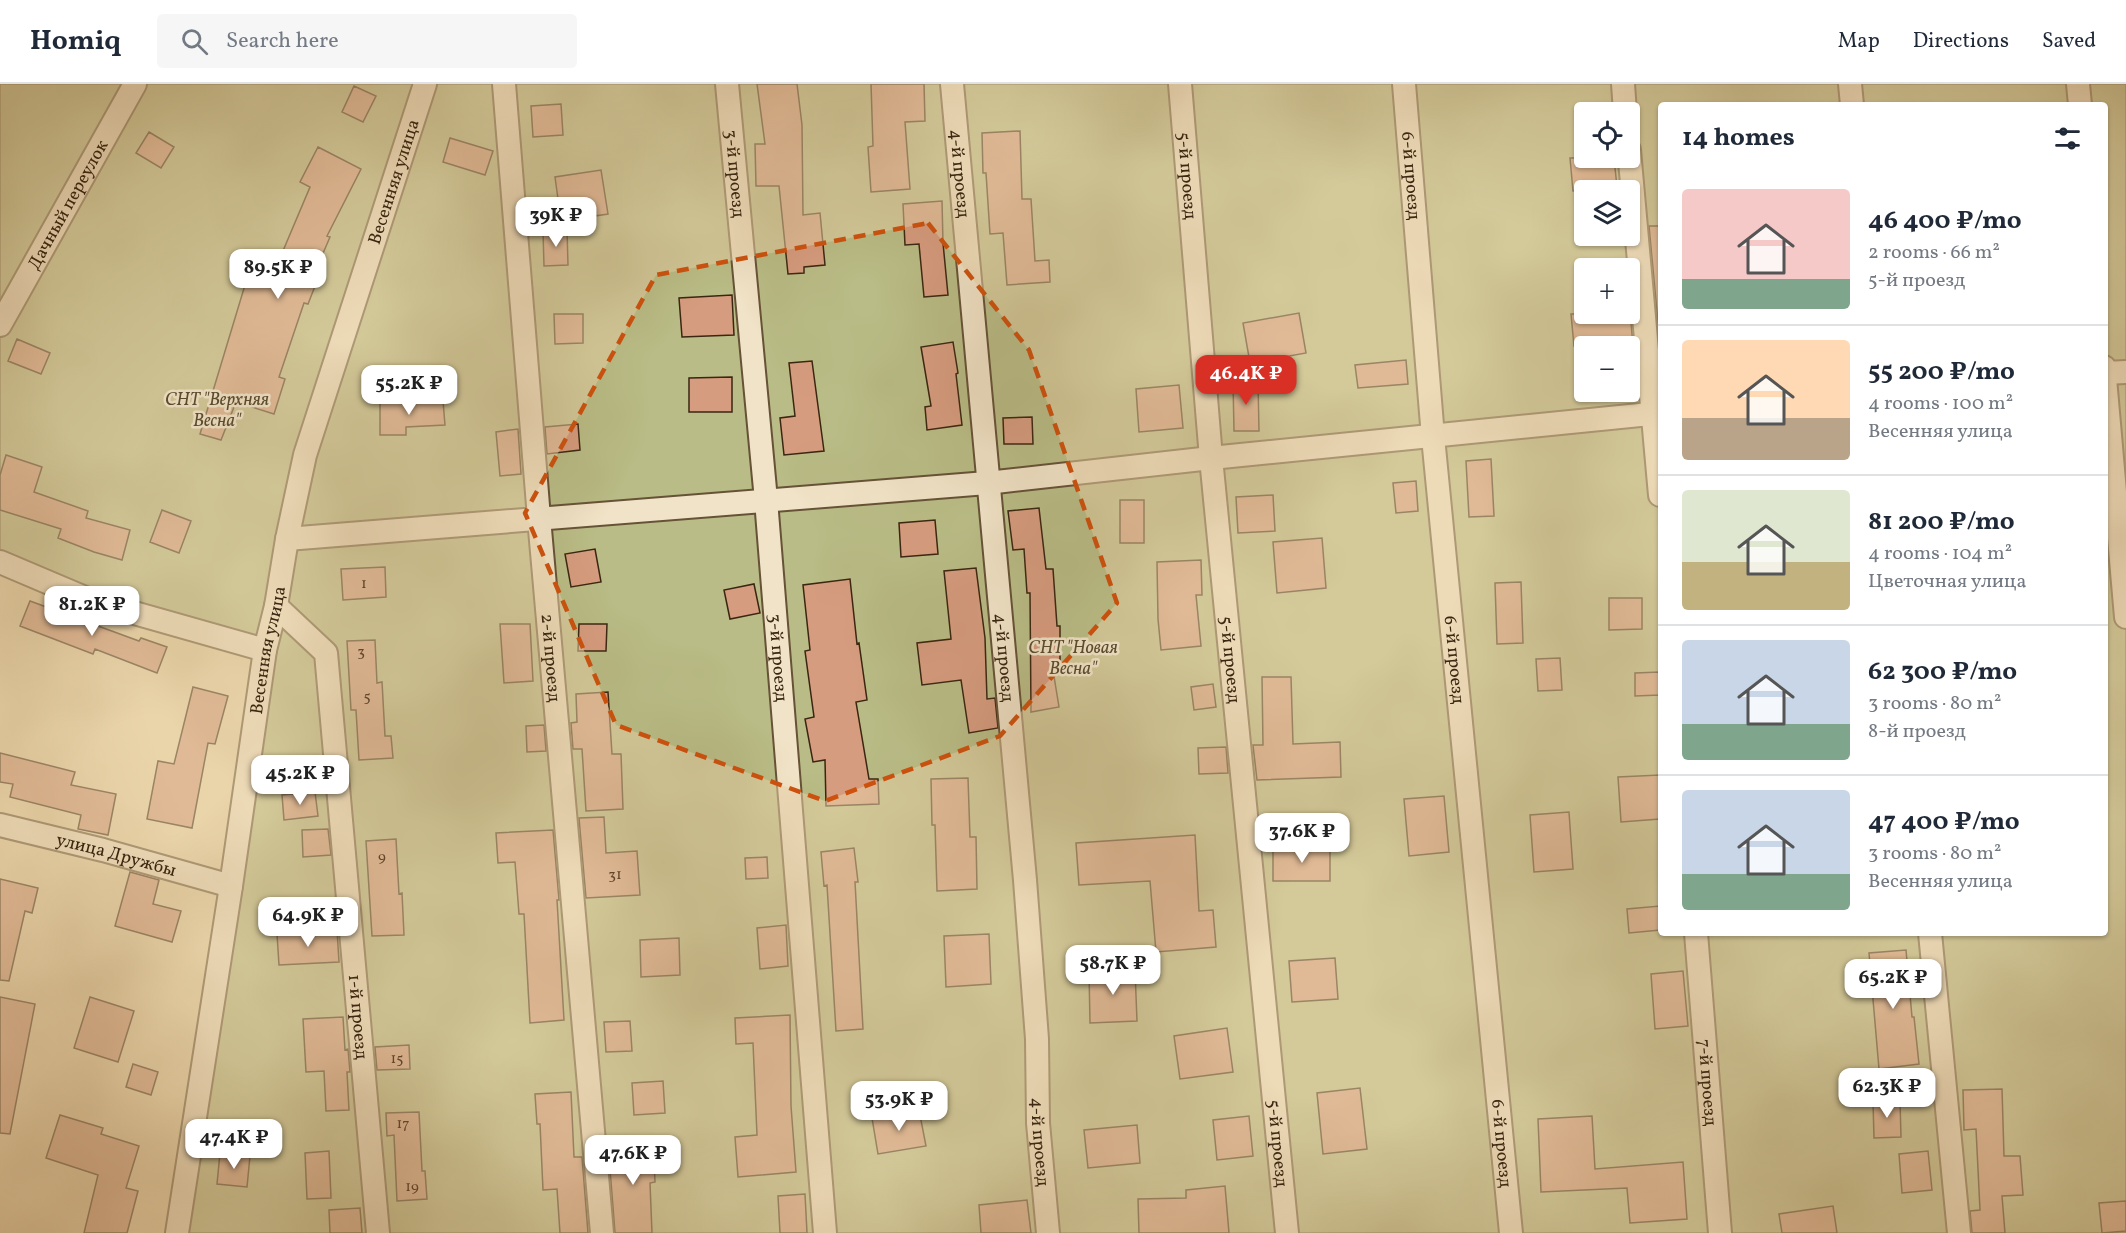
<!DOCTYPE html>
<meta charset="utf-8">
<style>
:root{--surface:#fff;--page:#f6f6f7;--text:#1f2937;--muted:#747a83;--line:#e0e1e3;--accent:#d93025}
body{margin:0;font-family:Vollkorn,serif;background:var(--page);color:var(--text);height:100vh;display:flex;flex-direction:column;font-size:22px;white-space:nowrap}
*{box-sizing:border-box;margin:0}
p{font-size:20px;color:var(--muted)}
.icon{flex:none;width:33px;height:33px;fill:none;stroke:currentColor;stroke-width:2;stroke-linecap:round;stroke-linejoin:round}
.map{position:relative;flex:1;overflow:hidden}
.side{position:absolute;left:1658px;top:18px;width:450px;height:834px;display:flex;flex-direction:column;background:var(--surface);border-radius:6px;box-shadow:0 2px 4px #0004}
.side>*{flex:none}
.fabs{position:absolute;left:1574px;top:18px;display:grid;gap:12px}
.fabs a{display:grid;place-items:center;width:66px;height:66px;border-radius:6px;background:var(--surface);box-shadow:0 2px 4px #0004;font-size:30px}
.price{position:absolute;translate:-50% -51px;padding:0 14px;border-radius:12px;background:#fff;color:#222;font-size:20px;line-height:39px;filter:drop-shadow(0 2px 3px #0008)}
.price::after{content:'';position:absolute;left:50%;top:36px;width:18px;height:14px;margin-left:-9px;background:inherit;clip-path:polygon(0 0,100% 0,50% 100%)}
.price.on{background:var(--accent);color:#fff}
ul{padding:0;list-style:none}
li{display:flex;align-items:center;gap:18px;height:150px;padding:0 24px}
li+li{border-top:2px solid var(--line)}
li span{display:grid;place-items:center;flex:none;width:168px;height:120px;border-radius:6px;color:#555}
li>.icon{margin-inline-start:auto}
span .icon{width:72px;height:72px;fill:#fffc;stroke-width:1}
li b{font-size:26px}
h2{display:flex;justify-content:space-between;align-items:center;height:72px;padding:0 24px;font-size:26px}
header{display:flex;align-items:center;gap:36px;box-sizing:border-box;height:84px;padding:0 30px;background:var(--surface);border-bottom:2px solid var(--line)}
header strong{font-size:28px}
nav{display:flex;gap:33px;margin-inline-start:auto;font-size:21px}
.search{width:420px;height:54px;background:var(--page);display:flex;align-items:center;gap:15px;box-sizing:border-box;padding:0 21px;border-radius:6px;color:var(--muted);font-size:22px}
.map>svg:first-child{display:block}
.green{fill:#b9bc86;stroke:#7a714c;stroke-width:1.5;fill-rule:evenodd}
.building{fill:#d69c7f;stroke:#3a2611;stroke-width:1.5}
.lines{fill:none;stroke-linecap:round;stroke-linejoin:round}
.street-casing{stroke:#665237;stroke-width:26}
.street{stroke:#f1e3c7;stroke-width:22}
.marked{fill:none;stroke:#ce510d;stroke-width:4.5;stroke-dasharray:12 8;stroke-linejoin:round}
.labels{text-anchor:middle;stroke-width:5;stroke-linejoin:round;paint-order:stroke}
.number-label{font-size:15px;fill:#61442c}
.street-label{font-size:18px;fill:#3a2611;stroke:#f1e3c7}
.park-label{font-size:18px;font-style:italic;fill:#5a4c2e;stroke:#f1e3c7}
</style>
<header>
<strong>Homiq</strong>
<div class="search"><svg class="icon" aria-label="search" viewBox="0 0 24 24"><circle cx="10" cy="10" r="6"/><path d="M15 15l6 6"/></svg>Search here</div>
<nav><a>Map</a><a>Directions</a><a>Saved</a></nav>
</header>
<div class="map">
<svg width="2126" height="1149" viewBox="0 0 2126 1149">
<rect width="100%" height="100%" fill="#ead4a9"/>
<filter id="stains"><feTurbulence type="fractalNoise" baseFrequency=".00333" numOctaves="4"/><feColorMatrix values="0 0 0 0 .2 0 0 0 0 .09 0 0 0 0 .02 0 0 0 .5 -.17"/></filter>
<radialGradient id="worn" r=".72"><stop offset=".6" stop-color="#630" stop-opacity="0"/><stop offset="1" stop-color="#630" stop-opacity=".3"/></radialGradient>
<path class="green" d="M0,0H2126V1149H177L265,566L0,478ZM1660,21H2104V849H1660ZM1584,28H1629V74H1584ZM1584,106H1629V152H1584ZM1584,184H1629V230H1584ZM1584,262H1629V308H1584Z"/>
<path class="building" d="M757,0H797L802,41L803,131L820,129L825,181L804,183V189L788,190L779,102H756L755,60H765Z
M871,0H924L925,37L905,38L910,105L871,108L868,63L873,62Z
M354,2L376,12L363,38L342,28Z
M561,20L563,51L533,53L531,22Z
M1020,47L1022,115H1031L1035,177L1049,176L1050,198L1007,201L1003,149L990,150L986,89H983L982,49Z
M149,48L174,63L161,84L136,69Z
M450,54L493,67L485,91L443,78Z
M318,63L361,85L327,152L330,153L312,195L317,197L308,220L304,219L279,293L285,295L274,330L236,318L221,356L200,350L245,201L251,203L262,175L277,181L310,103L300,98Z
M1570,74H1614L1617,103L1573,107Z
M601,86L608,130L561,137L555,93Z
M942,117L943,159L948,211L924,213L919,160L905,161L903,120Z
M1649,142H1660V259Z
M567,146L568,181L544,182L543,147Z
M732,211L734,251L682,253L679,214Z
M1629,217L1633,261L1574,262L1571,230H1629Z
M1299,229L1306,269L1250,279L1243,239Z
M554,230H583V259L555,260Z
M17,255L50,269L41,290L8,277Z
M953,258L958,289L956,290L962,341L927,346L925,323L931,322L921,263Z
M1406,276L1408,300L1358,304L1355,281Z
M812,277L824,367L784,371L780,334L795,332L789,279Z
M732,293V328H689V294Z
M1233,298H1258L1259,347H1234Z
M1179,301L1183,344L1139,348L1136,305Z
M380,317H443L445,341L406,343V351H380Z
M1032,333L1033,360H1004L1003,334Z
M578,340L580,366L547,370L545,343Z
M518,345L521,390L500,392L496,348Z
M6,371L42,383L34,408L88,427L86,434L130,446L122,476L94,468L58,454L61,445L0,426V391Z
M1491,375L1494,432L1469,433L1466,377Z
M1416,397L1418,427L1396,429L1393,399Z
M1273,411L1275,447L1238,449L1236,413Z
M1120,416H1144V459H1120Z
M1039,424L1046,485H1053L1057,542H1060V580H1052L1059,623L1031,628L1030,509H1027L1024,465L1013,466L1008,427Z
M162,426L191,437L179,469L150,458Z
M935,436L938,470L901,473L899,439Z
M1322,454L1326,504L1277,509L1273,458Z
M595,465L601,498L571,503L565,470Z
M1201,476L1202,511H1196L1201,562L1161,566L1158,535L1157,478Z
M385,483L386,513L343,516L341,485Z
M976,484L985,554L987,615L995,614L998,644L969,649L961,596L922,601L917,559L951,555L944,487Z
M850,495L857,560L859,559L867,616L856,618L869,695H878L879,720L826,722L825,676L813,678L805,635L814,633L805,567L810,566L803,501Z
M1521,498L1523,559L1497,560L1495,499Z
M754,500L760,529L730,535L724,506Z
M1609,514H1642V545L1609,546Z
M30,517L139,557L141,554L167,563L157,589L95,565L93,570L20,542Z
M500,540H530L533,597L504,599Z
M579,540H607L606,567H578Z
M375,556L377,599L382,598L385,652H391L393,674L359,676L356,626H351L347,557Z
M1560,574L1562,606L1538,607L1536,575Z
M1660,588V611L1635,612V589Z
M1262,593H1291L1293,660L1340,658L1341,693L1257,696L1253,661H1263Z
M1213,600L1216,623L1194,626L1191,603Z
M193,603L228,612L215,660L208,659L192,744L147,735L158,677L174,680Z
M608,608L612,670H621L623,725L586,727L582,665H573L571,639L577,638L576,610Z
M544,641L546,667L527,668L526,642Z
M1226,663L1228,689L1199,690L1198,664Z
M0,669L75,688L71,701L116,710L108,751L78,745L81,731L10,713L13,700L0,698Z
M1660,691V735L1621,738L1618,693Z
M968,694L970,753H976L977,805L937,807L935,741H932L931,695Z
M315,708L318,732L284,736L282,711Z
M1444,712L1449,768L1409,772L1404,715Z
M1569,728L1573,785L1534,788L1530,731Z
M604,733L606,769L637,767L640,811L586,814L579,734Z
M328,745L331,771L303,773L302,746Z
M553,746L559,816H557L564,936L530,939L524,830H519L515,778L498,779L496,749Z
M1195,751L1199,827L1213,826L1216,863L1156,868L1150,797L1079,801L1076,759Z
M396,755L399,810L402,809L404,851L372,852L366,757Z
M1273,763H1330V797H1273Z
M854,764L858,798H855L863,945L836,947L827,801L824,802L821,768Z
M767,773L768,794L746,795L745,774Z
M130,788L159,796L153,820L181,827L172,858L115,842Z
M0,795L38,804L32,829L25,827L9,897L0,896Z
M1660,822V846L1629,849L1627,825Z
M786,841L788,882L760,885L757,844Z
M337,846L339,878L279,881L277,850Z
M989,850L991,900L946,903L944,852Z
M679,854L680,891L641,893L640,856Z
M1906,866L1912,933H1914L1919,980L1879,985L1869,869Z
M1335,874L1338,915L1292,918L1289,877Z
M1135,886L1137,937L1090,939L1089,887Z
M1683,887L1688,942L1655,945L1651,890Z
M0,913L35,920L10,1050L0,1049Z
M90,913L134,927L118,978L74,964Z
M790,931L791,1022L796,1088L738,1093L735,1053L757,1051L753,959L736,960L735,934Z
M343,933L345,966L348,965L350,988H347L349,1026L326,1027L324,987L306,988L303,935Z
M630,937L632,967L606,968L604,938Z
M1227,944L1233,988L1180,995L1174,952Z
M409,961L410,985L377,986L375,963Z
M133,980L158,988L151,1011L126,1003Z
M663,997L665,1029L634,1031L632,999Z
M1360,1004L1367,1065L1323,1070L1317,1009Z
M2002,1005L2004,1072H2020L2023,1111L2002,1112L2005,1149H1972L1970,1127L1980,1126L1976,1045L1964,1046L1963,1006Z
M571,1008L574,1073H582L588,1149H560L557,1105L543,1106L540,1040H537L535,1010Z
M1900,1017L1901,1053L1874,1054L1873,1018Z
M919,1026L926,1062L878,1070L872,1034Z
M419,1028L422,1087H425L427,1115L397,1117L394,1051L387,1052L386,1029Z
M60,1031L103,1044L101,1050L139,1062L126,1104L138,1107L127,1149H84L98,1091L46,1074Z
M1249,1032L1253,1072L1217,1076L1213,1036Z
M1592,1032L1595,1085L1683,1078L1687,1135L1630,1139L1627,1104L1541,1108L1538,1035Z
M1137,1041L1140,1079L1088,1084L1084,1046Z
M653,1056L655,1098L650,1099L652,1149H615L609,1072L617,1071L616,1058Z
M329,1067L331,1114L307,1115L305,1069Z
M1928,1067L1932,1106L1902,1109L1899,1070Z
M220,1069L250,1072L247,1103L217,1100Z
M1225,1102L1229,1149H1139L1138,1115L1186,1114V1106Z
M805,1110L807,1149H780L778,1112Z
M1027,1116L1031,1149H981L979,1121Z
M2126,1117V1147L2102,1149L2099,1119Z
M1833,1122L1837,1149H1782L1779,1130Z
M360,1124L362,1149H330L329,1126Z"/>
<g class="lines">
<defs>
<g id="street">
<path id="s1" d="M504,0L539,434L602,1149"/>
<path id="s2" d="M727,0L766,416L825,1149"/>
<path id="s3" d="M952,0L1025,796L1037,955L1038,1039L1048,1149"/>
<path id="s4" d="M1180,0L1211,374L1287,1149"/>
<path id="s5" d="M1404,0L1433,353L1511,1149"/>
<path d="M1623,0L1625,28"/>
<path d="M1850,0L1852,21"/>
<path d="M2078,0L2080,21"/>
<path d="M1629,66L1660,411"/>
<path id="s6" d="M0,241L135,0"/>
<path d="M2104,283L2126,533"/>
<path d="M2104,289L2126,288"/>
<path d="M287,455L987,399L1211,374L1660,329"/>
<path d="M0,478L92,517L265,566"/>
<path id="s7" d="M276,522L326,569L378,1149"/>
<path id="s8" d="M0,741L103,766L231,802"/>
<path id="s9" d="M1696,849L1720,1149"/>
<path d="M1930,849L1959,1149"/>
<path id="s10" d="M177,1149L231,802L265,566L276,522L287,455L305,371L425,0"/>
</g>
</defs>
<use href="#street" class="street-casing"/>
<use href="#street" class="street"/>
</g>
<path d="M0 0H2126V1149H0ZM928,139L1029,266L1117,519L1000,652L825,717L616,641L525,429L656,191Z" fill="#ead4a9" fill-opacity=".55" fill-rule="evenodd"/>
<path class="marked" d="M928,139L1029,266L1117,519L1000,652L825,717L616,641L525,429L656,191Z"/>
<g class="labels">
<g class="number-label">
<text x="364" y="504">1</text>
<text x="361" y="572">3</text>
<text x="367" y="617">5</text>
<text x="382" y="777">9</text>
<text x="615" y="795">31</text>
<text x="397" y="979">15</text>
<text x="403" y="1044">17</text>
<text x="412" y="1107">19</text>
</g>
<g class="street-label">
<text dy="6" stroke="none"><textPath href="#s2" startOffset="90">3-й проезд</textPath></text>
<text dy="6" stroke="none"><textPath href="#s3" startOffset="90">4-й проезд</textPath></text>
<text dy="6" stroke="none"><textPath href="#s4" startOffset="92">5-й проезд</textPath></text>
<text dy="6" stroke="none"><textPath href="#s5" startOffset="92">6-й проезд</textPath></text>
<text dy="6" stroke="none"><textPath href="#s10" startOffset="1076">Весенняя улица</textPath></text>
<text dy="6" stroke="none"><textPath href="#s6" startOffset="138">Дачный переулок</textPath></text>
<text dy="6" stroke="none"><textPath href="#s10" startOffset="590">Весенняя улица</textPath></text>
<text dy="6" stroke="none"><textPath href="#s2" startOffset="576">3-й проезд</textPath></text>
<text dy="6" stroke="none"><textPath href="#s3" startOffset="576">4-й проезд</textPath></text>
<text dy="6" stroke="none"><textPath href="#s1" startOffset="576">2-й проезд</textPath></text>
<text dy="6" stroke="none"><textPath href="#s4" startOffset="578">5-й проезд</textPath></text>
<text dy="6" stroke="none"><textPath href="#s5" startOffset="578">6-й проезд</textPath></text>
<text dy="6" stroke="none"><textPath href="#s8" startOffset="120">улица Дружбы</textPath></text>
<text dy="6" stroke="none"><textPath href="#s7" startOffset="434">1-й проезд</textPath></text>
<text dy="6" stroke="none"><textPath href="#s9" startOffset="150">7-й проезд</textPath></text>
<text dy="6" stroke="none"><textPath href="#s4" startOffset="1064">5-й проезд</textPath></text>
<text dy="6" stroke="none"><textPath href="#s5" startOffset="1064">6-й проезд</textPath></text>
<text dy="6" stroke="none"><textPath href="#s3" startOffset="1062">4-й проезд</textPath></text>
</g>
<g class="park-label">
<text x="217" y="321">СНТ "Верхняя<tspan x="217" dy="21">Весна"</tspan></text>
<text x="1073" y="569">СНТ "Новая<tspan x="1073" dy="21">Весна"</tspan></text>
</g>
</g>
<rect width="100%" height="100%" filter="url(#stains)"/>
<rect width="100%" height="100%" fill="url(#worn)"/>
</svg>
<div class="fabs">
<a><svg class="icon" aria-label="locate" viewBox="0 0 24 24"><circle cx="12" cy="12" r="6"/><path d="M12 2v4M12 18v4M2 12h4M18 12h4"/></svg></a>
<a><svg class="icon" aria-label="layers" viewBox="0 0 24 24"><path d="M12 4l9 5-9 5-9-5zM3 14l9 5 9-5"/></svg></a>
<a>+</a>
<a>−</a>
</div>
<b class="price" style="left:556px;top:164px">39K ₽</b>
<b class="price" style="left:278px;top:216px">89.5K ₽</b>
<b class="price on" style="left:1246px;top:322px">46.4K ₽</b>
<b class="price" style="left:409px;top:332px">55.2K ₽</b>
<b class="price" style="left:92px;top:553px">81.2K ₽</b>
<b class="price" style="left:300px;top:722px">45.2K ₽</b>
<b class="price" style="left:1302px;top:780px">37.6K ₽</b>
<b class="price" style="left:308px;top:864px">64.9K ₽</b>
<b class="price" style="left:1113px;top:912px">58.7K ₽</b>
<b class="price" style="left:1893px;top:926px">65.2K ₽</b>
<b class="price" style="left:1887px;top:1035px">62.3K ₽</b>
<b class="price" style="left:899px;top:1048px">53.9K ₽</b>
<b class="price" style="left:234px;top:1086px">47.4K ₽</b>
<b class="price" style="left:633px;top:1102px">47.6K ₽</b>
<section class="side">
<h2>14 homes<svg class="icon" aria-label="filters" viewBox="0 0 24 24"><path d="M4 7h16M4 17h16"/><circle cx="9" cy="7" r="2"/><circle cx="15" cy="17" r="2"/></svg></h2>
<ul>
<li><span style="background:linear-gradient(#f6c9c9 75%,#7fa58c 0)"><svg class="icon" aria-label="home" viewBox="0 0 24 24"><path d="M3 11l9-7 9 7M6 9v11h12V9"/></svg></span><div><b>46 400 ₽/mo</b><p>2 rooms · 66 m²</p><p>5-й проезд</p></div></li>
<li><span style="background:linear-gradient(#ffd9b3 65%,#b9a48a 0)"><svg class="icon" aria-label="home" viewBox="0 0 24 24"><path d="M3 11l9-7 9 7M6 9v11h12V9"/></svg></span><div><b>55 200 ₽/mo</b><p>4 rooms · 100 m²</p><p>Весенняя улица</p></div></li>
<li><span style="background:linear-gradient(#dfe7d0 60%,#c2b280 0)"><svg class="icon" aria-label="home" viewBox="0 0 24 24"><path d="M3 11l9-7 9 7M6 9v11h12V9"/></svg></span><div><b>81 200 ₽/mo</b><p>4 rooms · 104 m²</p><p>Цветочная улица</p></div></li>
<li><span style="background:linear-gradient(#c9d6e8 70%,#7fa58c 0)"><svg class="icon" aria-label="home" viewBox="0 0 24 24"><path d="M3 11l9-7 9 7M6 9v11h12V9"/></svg></span><div><b>62 300 ₽/mo</b><p>3 rooms · 80 m²</p><p>8-й проезд</p></div></li>
<li><span style="background:linear-gradient(#c9d6e8 70%,#7fa58c 0)"><svg class="icon" aria-label="home" viewBox="0 0 24 24"><path d="M3 11l9-7 9 7M6 9v11h12V9"/></svg></span><div><b>47 400 ₽/mo</b><p>3 rooms · 80 m²</p><p>Весенняя улица</p></div></li>
</ul>
</section>
</div>
